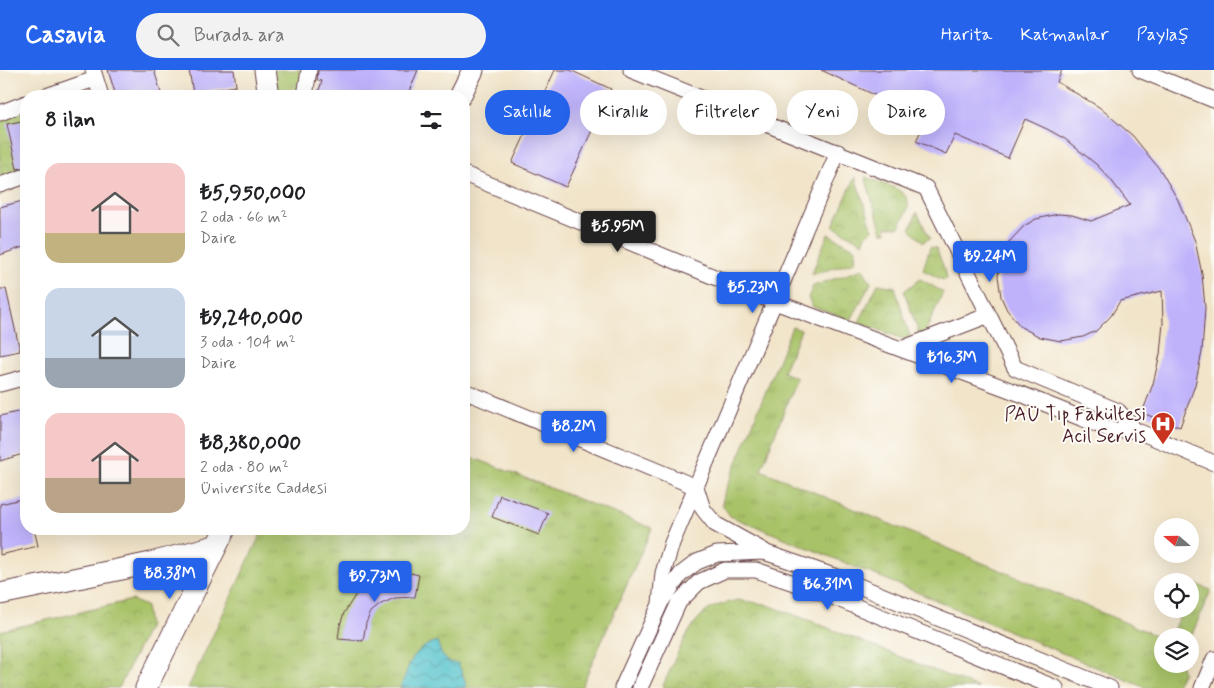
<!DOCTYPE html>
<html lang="tr">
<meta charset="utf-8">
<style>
:root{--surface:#fff;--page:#f2f2f2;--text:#202124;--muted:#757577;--accent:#2563eb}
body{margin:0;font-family:Mynerve,sans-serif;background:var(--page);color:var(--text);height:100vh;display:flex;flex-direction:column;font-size:19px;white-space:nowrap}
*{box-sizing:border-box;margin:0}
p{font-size:16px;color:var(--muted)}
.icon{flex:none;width:28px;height:28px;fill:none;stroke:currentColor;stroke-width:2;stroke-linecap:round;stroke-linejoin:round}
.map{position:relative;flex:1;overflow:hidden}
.panel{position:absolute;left:20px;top:20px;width:450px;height:445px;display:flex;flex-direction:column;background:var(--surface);border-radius:20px;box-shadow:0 5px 20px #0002}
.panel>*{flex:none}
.top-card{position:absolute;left:485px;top:20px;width:475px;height:45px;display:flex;gap:10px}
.needle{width:32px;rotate:290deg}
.controls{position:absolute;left:1154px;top:448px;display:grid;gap:10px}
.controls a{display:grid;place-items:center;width:45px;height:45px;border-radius:50%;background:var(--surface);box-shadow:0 5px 20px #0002;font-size:25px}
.price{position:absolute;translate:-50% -42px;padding:0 11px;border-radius:5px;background:var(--accent);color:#fff;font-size:16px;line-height:32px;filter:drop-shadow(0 1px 2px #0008)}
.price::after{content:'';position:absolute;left:50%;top:30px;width:15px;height:11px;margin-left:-8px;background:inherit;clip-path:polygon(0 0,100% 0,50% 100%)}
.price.active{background:#222;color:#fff}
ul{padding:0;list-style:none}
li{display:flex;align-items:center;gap:15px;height:125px;padding:0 25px}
li span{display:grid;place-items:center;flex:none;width:140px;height:100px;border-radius:15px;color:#555}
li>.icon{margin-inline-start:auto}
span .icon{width:60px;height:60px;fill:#fffc;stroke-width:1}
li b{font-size:21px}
h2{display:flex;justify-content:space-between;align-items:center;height:60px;padding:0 25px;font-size:21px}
.chip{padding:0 18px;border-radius:22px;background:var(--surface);box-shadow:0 5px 20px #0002;font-size:18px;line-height:45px}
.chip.active{background:var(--accent);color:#fff}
header{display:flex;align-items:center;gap:30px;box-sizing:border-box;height:70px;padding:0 25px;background:var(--accent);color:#fff}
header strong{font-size:24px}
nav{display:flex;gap:28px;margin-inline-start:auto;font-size:18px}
.search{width:350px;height:45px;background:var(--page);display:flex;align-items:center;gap:12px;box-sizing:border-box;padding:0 18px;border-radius:28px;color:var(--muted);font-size:19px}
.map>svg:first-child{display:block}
.grass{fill:url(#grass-tufts);stroke:#79704a}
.park{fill:url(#park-crowns);stroke:#79704a}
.water{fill:url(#water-waves);stroke:#51727c}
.building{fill:#bfb2fb}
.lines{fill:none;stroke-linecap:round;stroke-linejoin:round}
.street-casing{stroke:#633d43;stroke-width:17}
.secondary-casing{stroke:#633d43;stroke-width:23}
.street{stroke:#fff;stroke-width:15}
.secondary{stroke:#fff;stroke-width:21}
.labels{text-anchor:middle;stroke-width:4;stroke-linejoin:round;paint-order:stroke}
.poi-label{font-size:19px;fill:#4a1f2b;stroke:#fdfcf7;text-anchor:end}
</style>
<header>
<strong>Casavia</strong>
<div class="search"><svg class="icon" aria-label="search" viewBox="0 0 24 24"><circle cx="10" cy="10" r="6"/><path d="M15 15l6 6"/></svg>Burada ara</div>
<nav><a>Harita</a><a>Katmanlar</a><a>Paylaş</a></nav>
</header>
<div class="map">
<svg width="1214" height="618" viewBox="0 0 1214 618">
<defs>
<pattern id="grass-tufts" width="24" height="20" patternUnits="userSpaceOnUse" patternTransform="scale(1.25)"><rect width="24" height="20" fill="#a8c268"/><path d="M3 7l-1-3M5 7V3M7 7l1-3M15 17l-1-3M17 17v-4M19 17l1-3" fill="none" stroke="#92a65a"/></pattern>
<pattern id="park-crowns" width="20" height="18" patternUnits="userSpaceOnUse" patternTransform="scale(1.25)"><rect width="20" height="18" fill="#a8c268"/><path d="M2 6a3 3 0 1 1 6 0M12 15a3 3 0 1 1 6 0" fill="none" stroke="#92a65a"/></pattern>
<pattern id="water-waves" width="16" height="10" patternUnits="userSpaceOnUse" patternTransform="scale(1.25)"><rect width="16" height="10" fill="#58c5ce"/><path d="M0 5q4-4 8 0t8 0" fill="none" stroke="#4b9fa7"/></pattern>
</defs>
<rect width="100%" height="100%" fill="#fdfcf7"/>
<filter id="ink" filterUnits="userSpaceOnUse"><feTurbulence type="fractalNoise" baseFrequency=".02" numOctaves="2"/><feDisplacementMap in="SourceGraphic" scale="10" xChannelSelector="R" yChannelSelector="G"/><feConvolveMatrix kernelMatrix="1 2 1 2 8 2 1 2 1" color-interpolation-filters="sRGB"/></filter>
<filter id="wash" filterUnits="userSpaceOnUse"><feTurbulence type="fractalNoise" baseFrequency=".0096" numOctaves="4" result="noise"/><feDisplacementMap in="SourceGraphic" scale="20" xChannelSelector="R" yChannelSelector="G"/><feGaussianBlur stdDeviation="1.12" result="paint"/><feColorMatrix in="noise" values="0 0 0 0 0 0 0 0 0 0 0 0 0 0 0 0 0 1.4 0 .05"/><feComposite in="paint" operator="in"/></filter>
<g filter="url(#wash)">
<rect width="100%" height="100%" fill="#f1e4c9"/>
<path class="grass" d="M792,257L801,260L783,302L797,308L761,400L1162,568V594H1180L1183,603L1173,618H1146L897,514L730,446L722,434L724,424Z
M464,384L652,458L581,618H188L263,459H464Z
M1195,514L1211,520L1190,569V566H1170L1183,539H1190V524Z"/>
<path class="park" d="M265,0H309L305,26H269Z
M26,33V106L0,115V43Z
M855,107L873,160L866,165L863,173L833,156Z
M865,107C879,113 912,118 908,138C906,145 902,151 899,157H886L887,162H882Z
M917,142L930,168L923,172L910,159Z
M828,164L856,179L855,192L811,205Z
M930,177L936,178L946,203L947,209L943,210L923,200Z
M863,199L871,213L851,250L813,237L808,228L813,216Z
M920,209L943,222L926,261L920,267L904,221Z
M878,214L895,217L910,267L903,269L859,252Z
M132,530L146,536L149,556L119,618H0V561Z
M738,530L765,534L811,551L978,618H662C671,598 686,559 702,545C711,536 726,533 738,530Z"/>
<path class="water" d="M437,571C441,583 443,594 458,593L466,613V618H400C410,595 410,580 437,571Z"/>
<g id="blocks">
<path class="building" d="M108,0H154L162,26H116Z
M189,0H234L236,16L193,23Z
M318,0H418L407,26H317L322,11L317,10Z
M555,0H570L611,19L566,117L512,93Z
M821,0H1062L1057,12L1099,37L1133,66L1161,101L1178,130L1195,171L1202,204L1205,238L1202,282L1195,315L1180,357L1142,343L1153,314L1160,284L1163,253L1162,221L1120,231L1111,246L1096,261L1083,267L1061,271L1040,267L1021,257L1007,240L1001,227L998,206L1000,191L1009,172L1024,156L1036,149L1058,144L1072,145L1091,151L1130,135L1111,110L1097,95L1065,69L1047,59L1025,49L1008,88L955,65L946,84L916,71L925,52L907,44L909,41Z
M26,50V97L17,99L7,54Z
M26,130V176L0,185V137Z
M0,219H6L20,281L0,285Z
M26,340V383L0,391V346Z
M500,425L548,443L539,465L492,447Z
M26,428V459H34L38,476L0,485V434Z
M410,503L419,505L415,527L395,528L381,534L371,542L366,553L363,571L338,569L340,555L344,543L358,521L378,508Z"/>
</g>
</g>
<g filter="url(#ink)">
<use href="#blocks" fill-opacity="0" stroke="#633d43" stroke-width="1"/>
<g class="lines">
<defs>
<path id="street" d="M93,0L101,26
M631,0L926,118L1015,298L1118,341L1135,360
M1140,0L1214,30
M46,26L95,9
M305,26L309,0
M0,43L26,33
M464,104L775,232L1026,326L1111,360H1135L1214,393
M0,115L26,106
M901,279L989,245
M0,314L26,307
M464,321L696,417
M696,417L703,439L715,454L764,481
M660,533L663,503L672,473L838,82
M622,618L661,532L681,504L697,492L717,484L764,482L837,507L1110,618
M640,618L679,532L699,512L725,500H756L823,523L1056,618
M1202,618L1214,589"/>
<path id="secondary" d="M265,0L269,26
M460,26L473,0
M0,524L151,493L215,476
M146,618L225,459"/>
</defs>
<use href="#street" class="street-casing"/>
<use href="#secondary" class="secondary-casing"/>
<use href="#street" class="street"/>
<use href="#secondary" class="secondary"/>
</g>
</g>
<defs>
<symbol id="hospital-pin" viewBox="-11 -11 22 30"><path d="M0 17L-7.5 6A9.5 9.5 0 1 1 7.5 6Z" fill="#c8321e" stroke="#fdfcf7"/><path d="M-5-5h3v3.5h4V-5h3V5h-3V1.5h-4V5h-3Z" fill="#fff"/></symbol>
</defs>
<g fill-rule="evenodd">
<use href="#hospital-pin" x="1149" y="340" width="28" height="38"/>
</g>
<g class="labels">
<g class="poi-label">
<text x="1146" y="350">PAÜ Tıp Fakültesi<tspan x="1146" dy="22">Acil Servis</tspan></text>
</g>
</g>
</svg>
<div class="controls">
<a><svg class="needle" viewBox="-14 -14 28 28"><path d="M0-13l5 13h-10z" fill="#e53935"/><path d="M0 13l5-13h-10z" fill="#757577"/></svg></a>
<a><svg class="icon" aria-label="locate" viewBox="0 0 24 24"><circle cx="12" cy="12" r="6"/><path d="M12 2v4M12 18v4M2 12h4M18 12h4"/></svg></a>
<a><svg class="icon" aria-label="layers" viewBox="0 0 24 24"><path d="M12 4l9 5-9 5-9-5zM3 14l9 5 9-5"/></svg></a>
</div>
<b class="price active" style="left:618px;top:183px">₺5.95M</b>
<b class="price" style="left:990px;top:213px">₺9.24M</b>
<b class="price" style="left:753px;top:244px">₺5.23M</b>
<b class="price" style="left:952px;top:314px">₺16.3M</b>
<b class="price" style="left:574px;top:383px">₺8.2M</b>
<b class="price" style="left:170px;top:530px">₺8.38M</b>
<b class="price" style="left:375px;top:533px">₺9.73M</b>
<b class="price" style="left:828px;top:541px">₺6.31M</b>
<div class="top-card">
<a class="chip active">Satılık</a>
<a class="chip">Kiralık</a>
<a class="chip">Filtreler</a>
<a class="chip">Yeni</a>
<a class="chip">Daire</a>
</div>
<section class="panel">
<h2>8 ilan<svg class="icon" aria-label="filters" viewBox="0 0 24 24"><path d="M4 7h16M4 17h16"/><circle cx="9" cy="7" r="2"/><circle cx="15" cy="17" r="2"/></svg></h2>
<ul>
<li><span style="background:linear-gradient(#f6c9c9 70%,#c2b280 0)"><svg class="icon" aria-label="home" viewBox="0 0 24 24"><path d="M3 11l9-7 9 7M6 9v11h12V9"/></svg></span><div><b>₺5,950,000</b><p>2 oda · 66 m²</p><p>Daire</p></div></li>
<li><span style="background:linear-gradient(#c9d6e8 70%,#9aa5b1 0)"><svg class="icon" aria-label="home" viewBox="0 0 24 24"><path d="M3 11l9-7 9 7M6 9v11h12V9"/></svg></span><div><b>₺9,240,000</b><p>3 oda · 104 m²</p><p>Daire</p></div></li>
<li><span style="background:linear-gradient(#f6c9c9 65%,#b9a48a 0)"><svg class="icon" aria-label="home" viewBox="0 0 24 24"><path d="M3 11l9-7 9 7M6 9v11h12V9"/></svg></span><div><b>₺8,380,000</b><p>2 oda · 80 m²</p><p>Üniversite Caddesi</p></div></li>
</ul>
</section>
</div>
